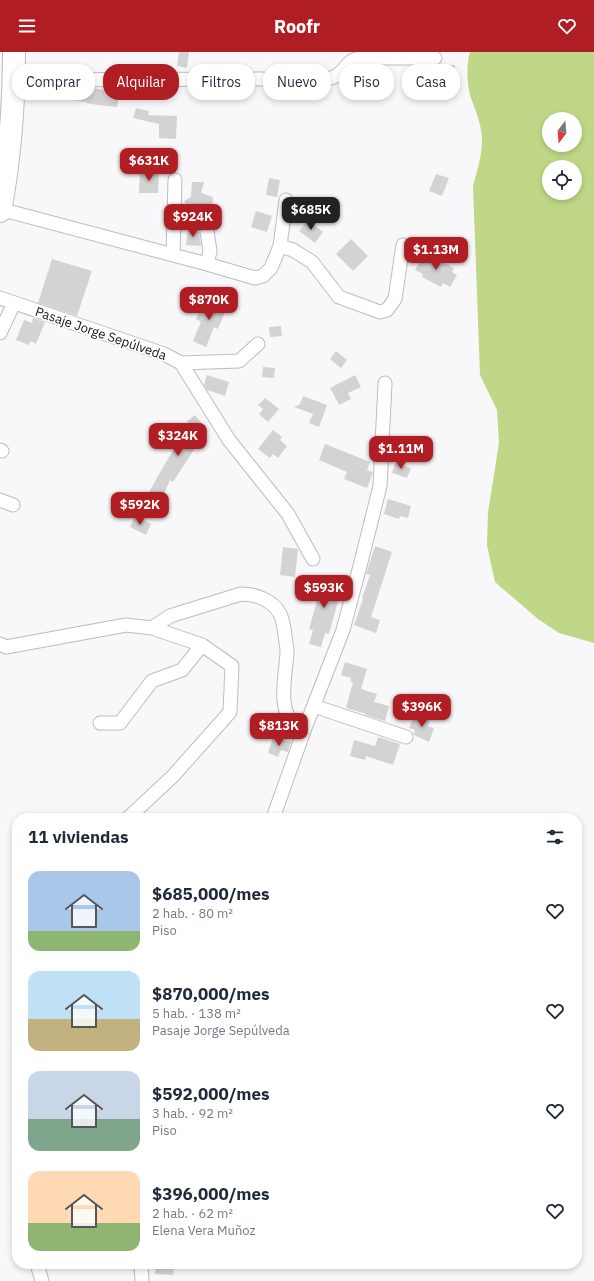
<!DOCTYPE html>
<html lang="es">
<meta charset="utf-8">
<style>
:root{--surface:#fff;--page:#f6f6f7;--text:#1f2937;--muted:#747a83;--accent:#b01e23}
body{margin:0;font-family:"IBM Plex Sans",sans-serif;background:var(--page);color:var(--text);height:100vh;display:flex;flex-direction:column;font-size:15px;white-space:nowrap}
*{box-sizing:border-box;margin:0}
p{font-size:13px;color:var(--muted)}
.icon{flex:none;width:22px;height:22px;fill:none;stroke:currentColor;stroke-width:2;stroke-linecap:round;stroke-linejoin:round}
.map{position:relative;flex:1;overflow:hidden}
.sheet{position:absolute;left:12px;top:761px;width:570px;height:456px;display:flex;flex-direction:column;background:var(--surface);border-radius:16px;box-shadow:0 2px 6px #0003}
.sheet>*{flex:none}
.guide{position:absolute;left:12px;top:12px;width:570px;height:36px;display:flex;gap:8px}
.needle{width:26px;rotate:196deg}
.fabs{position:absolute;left:542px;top:60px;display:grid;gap:8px}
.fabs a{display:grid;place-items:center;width:40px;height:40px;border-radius:50%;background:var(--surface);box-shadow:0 2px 6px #0003;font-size:20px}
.price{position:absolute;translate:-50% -34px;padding:0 9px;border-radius:8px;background:var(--accent);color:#fff;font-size:13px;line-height:26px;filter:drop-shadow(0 1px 2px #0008)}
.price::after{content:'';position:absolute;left:50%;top:24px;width:12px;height:9px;margin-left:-6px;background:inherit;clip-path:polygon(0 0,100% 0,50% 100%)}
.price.current{background:#222;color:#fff}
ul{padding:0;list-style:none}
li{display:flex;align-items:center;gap:12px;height:100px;padding:0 16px}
li span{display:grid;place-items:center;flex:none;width:112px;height:80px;border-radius:12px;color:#555}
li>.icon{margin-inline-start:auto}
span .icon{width:48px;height:48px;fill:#fffc;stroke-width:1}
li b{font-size:17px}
h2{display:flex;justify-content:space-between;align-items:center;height:48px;padding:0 16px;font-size:17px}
.chip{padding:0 14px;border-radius:16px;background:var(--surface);box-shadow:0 2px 6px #0003;font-size:14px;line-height:36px}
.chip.current{background:var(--accent);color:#fff}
header{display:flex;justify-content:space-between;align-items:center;height:52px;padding:0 16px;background:var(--accent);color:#fff;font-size:18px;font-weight:700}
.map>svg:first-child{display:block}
.green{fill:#c0d787;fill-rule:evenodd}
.building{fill:#d4d3d3}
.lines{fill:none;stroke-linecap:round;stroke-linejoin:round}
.street-casing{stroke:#bcbdbe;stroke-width:15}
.highway-casing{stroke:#bcbdbe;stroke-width:24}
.street{stroke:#fff;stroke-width:13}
.highway{stroke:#fff;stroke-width:22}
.labels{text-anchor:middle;stroke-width:3.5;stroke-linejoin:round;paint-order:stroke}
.street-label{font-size:13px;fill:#151515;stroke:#fff}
</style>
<header><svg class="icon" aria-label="menu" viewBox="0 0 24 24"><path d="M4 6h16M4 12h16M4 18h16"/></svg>Roofr<svg class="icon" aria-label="heart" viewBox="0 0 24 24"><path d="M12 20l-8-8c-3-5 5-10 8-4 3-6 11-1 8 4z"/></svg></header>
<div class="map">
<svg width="594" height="1229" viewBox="0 0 594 1229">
<rect width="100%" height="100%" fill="#f8f8fa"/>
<path class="green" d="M470,0H594V591L559,581L538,567L495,530L487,493L488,460L499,391L497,358L480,323L473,134C477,119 482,104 482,88C482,74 476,60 471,46C467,35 466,12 470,0ZM549,67H575V93H549ZM549,115H575V141H549Z"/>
<path class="building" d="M179,0H189L187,16L177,14Z
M443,13H455V35H438V37L423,36L424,18L443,20Z
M68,36H92L105,38V36L120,37L117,55L98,53L86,51V50L67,47Z
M136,56L149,59L148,63L177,64L176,87L159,86V72L133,66Z
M140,118L159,119L158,141H139Z
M436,122L449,126L442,144L429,139Z
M269,126L280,128L277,145L266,143Z
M192,130H204L201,141L213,145L212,162H208V165L195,162V159H190L184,149L191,145Z
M256,159L272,164L267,180L251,175Z
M308,168L323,180L315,191L299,179Z
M188,177L199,180L201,194L186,193Z
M351,187L368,204L353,219L336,202Z
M425,200L454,216L452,220L457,223L450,235L443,231L441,235L422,225L423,222L415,218Z
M52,207L92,219L77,264L38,251Z
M205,246L227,255L218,277L214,275L206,295L193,289L201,270L196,267Z
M33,266L45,270L36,292L31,289L29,293L16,288L24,268L32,271Z
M281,274L282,284L270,285L269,275Z
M336,299L347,308L341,316L330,307Z
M263,315L275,316L274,326L262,325Z
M207,323L229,330L225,344L207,338L204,333Z
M355,323L361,335L348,341L351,347L339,353L330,336Z
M303,344L327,353L319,375L309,371L313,362L294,355L300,352Z
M265,346L279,357L268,370L259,362L263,357L258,353Z
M195,363L206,377L190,389L197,393L173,430L170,428L162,446L149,440L166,410L189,372L187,369Z
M273,378L282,385L280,388L287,394L278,406L273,402L270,406L258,397Z
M325,392L370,410L367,418L373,420L367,436L344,427L347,420L319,408Z
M395,411L411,416L407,426L392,421Z
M388,447L411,454L408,466L400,464L399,467L384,462Z
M135,464L151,472L146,483L130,475Z
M375,494L392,500L371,565L380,568L376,581L354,573L363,547L362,546L370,523L366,522Z
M283,495L298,497L295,525L280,523Z
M336,526L347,530L342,543L340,542L329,582L325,581L321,595L309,592L313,578L309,577L318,545L306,542L309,530L332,537Z
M345,610L367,617L361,637L377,642L374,650L389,654L385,669L365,663L366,662L346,656L353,630L350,629L351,626L341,623Z
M421,663L430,667L428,674L434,676L429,690L414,683L413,682L415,678L409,676L414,665L419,667Z
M273,685L291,690L288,700L281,698L278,705L268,701Z
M378,685L400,692L393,713L366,704L365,708L350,704L354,688L375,694Z
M156,1212H174L173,1223L155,1222Z"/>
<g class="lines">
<defs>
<path id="street" d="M14,28L260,27L321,28C328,27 335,26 340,21C348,14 348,8 360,6H435
M0,157L207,212L255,226L263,224L271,216L280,194L286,148
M174,166L206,173L210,199L207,212
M280,194L293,198L312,210L339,245L380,260L387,258L395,247L403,193
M173,203L175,128
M0,246L164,302L181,311L229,388L288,462L313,507
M0,281L14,251
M181,311L239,309L258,292
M0,398L2,399
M0,448L13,453
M0,592L6,595L126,573L152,576L170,564L241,542C255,542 273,548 280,562C283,568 284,576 285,583C285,588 287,593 287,598C287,618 276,657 294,672C297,674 302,675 305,676
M314,654L406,685
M100,671H120L152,629L182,618L202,593
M128,766L173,724L230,660L232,614L202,593L152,576
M273,766L305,676L343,578L360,514L380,434L385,331
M37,1212L42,1229
M141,1212L142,1229"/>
<path id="highway" d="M0,159C10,106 14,53 14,0"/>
</defs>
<use href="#street" class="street-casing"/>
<use href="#highway" class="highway-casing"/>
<use href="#street" class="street"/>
<use href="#highway" class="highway"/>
</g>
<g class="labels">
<g class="street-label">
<text transform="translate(101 281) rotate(19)" y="5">Pasaje Jorge Sepúlveda</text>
</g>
</g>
</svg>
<div class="fabs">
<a><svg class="needle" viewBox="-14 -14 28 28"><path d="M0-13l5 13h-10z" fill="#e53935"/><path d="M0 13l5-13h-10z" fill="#747a83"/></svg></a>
<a><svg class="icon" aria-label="locate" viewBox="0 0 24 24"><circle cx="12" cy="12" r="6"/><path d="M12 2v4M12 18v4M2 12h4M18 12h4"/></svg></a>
</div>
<b class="price" style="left:149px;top:130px">$631K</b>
<b class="price current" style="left:311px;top:179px">$685K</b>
<b class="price" style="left:193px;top:186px">$924K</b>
<b class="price" style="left:436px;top:219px">$1.13M</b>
<b class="price" style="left:209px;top:269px">$870K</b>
<b class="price" style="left:178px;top:405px">$324K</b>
<b class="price" style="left:401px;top:418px">$1.11M</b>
<b class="price" style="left:140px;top:474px">$592K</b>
<b class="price" style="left:324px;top:557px">$593K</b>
<b class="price" style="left:422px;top:676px">$396K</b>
<b class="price" style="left:279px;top:695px">$813K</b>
<div class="guide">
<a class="chip">Comprar</a>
<a class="chip current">Alquilar</a>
<a class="chip">Filtros</a>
<a class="chip">Nuevo</a>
<a class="chip">Piso</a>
<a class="chip">Casa</a>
</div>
<section class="sheet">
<h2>11 viviendas<svg class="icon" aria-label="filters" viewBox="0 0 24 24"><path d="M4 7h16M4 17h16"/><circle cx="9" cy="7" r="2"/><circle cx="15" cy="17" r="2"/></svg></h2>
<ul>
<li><span style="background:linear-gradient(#a9c7e8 75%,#8fb573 0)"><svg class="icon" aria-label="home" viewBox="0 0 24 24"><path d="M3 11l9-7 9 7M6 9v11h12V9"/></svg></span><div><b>$685,000/mes</b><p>2 hab. · 80 m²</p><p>Piso</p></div><svg class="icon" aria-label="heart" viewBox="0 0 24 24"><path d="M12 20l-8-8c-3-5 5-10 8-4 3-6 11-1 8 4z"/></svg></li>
<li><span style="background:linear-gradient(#bfe0f5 60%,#c2b280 0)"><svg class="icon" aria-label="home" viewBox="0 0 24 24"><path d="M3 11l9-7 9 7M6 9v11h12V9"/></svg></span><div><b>$870,000/mes</b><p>5 hab. · 138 m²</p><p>Pasaje Jorge Sepúlveda</p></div><svg class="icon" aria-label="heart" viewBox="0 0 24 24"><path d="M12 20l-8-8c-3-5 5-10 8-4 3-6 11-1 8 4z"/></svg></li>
<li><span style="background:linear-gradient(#c9d6e8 60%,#7fa58c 0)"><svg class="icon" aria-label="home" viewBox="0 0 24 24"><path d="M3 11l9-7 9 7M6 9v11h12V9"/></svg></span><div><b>$592,000/mes</b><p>3 hab. · 92 m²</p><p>Piso</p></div><svg class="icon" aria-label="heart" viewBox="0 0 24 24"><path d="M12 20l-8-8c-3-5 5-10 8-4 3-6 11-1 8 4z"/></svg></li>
<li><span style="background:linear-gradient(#ffd9b3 65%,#8fb573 0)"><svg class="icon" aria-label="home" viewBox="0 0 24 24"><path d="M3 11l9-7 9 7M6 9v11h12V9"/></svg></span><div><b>$396,000/mes</b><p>2 hab. · 62 m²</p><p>Elena Vera Muñoz</p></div><svg class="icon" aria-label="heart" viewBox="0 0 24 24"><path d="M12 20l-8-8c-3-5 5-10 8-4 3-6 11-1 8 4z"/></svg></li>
</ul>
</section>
</div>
